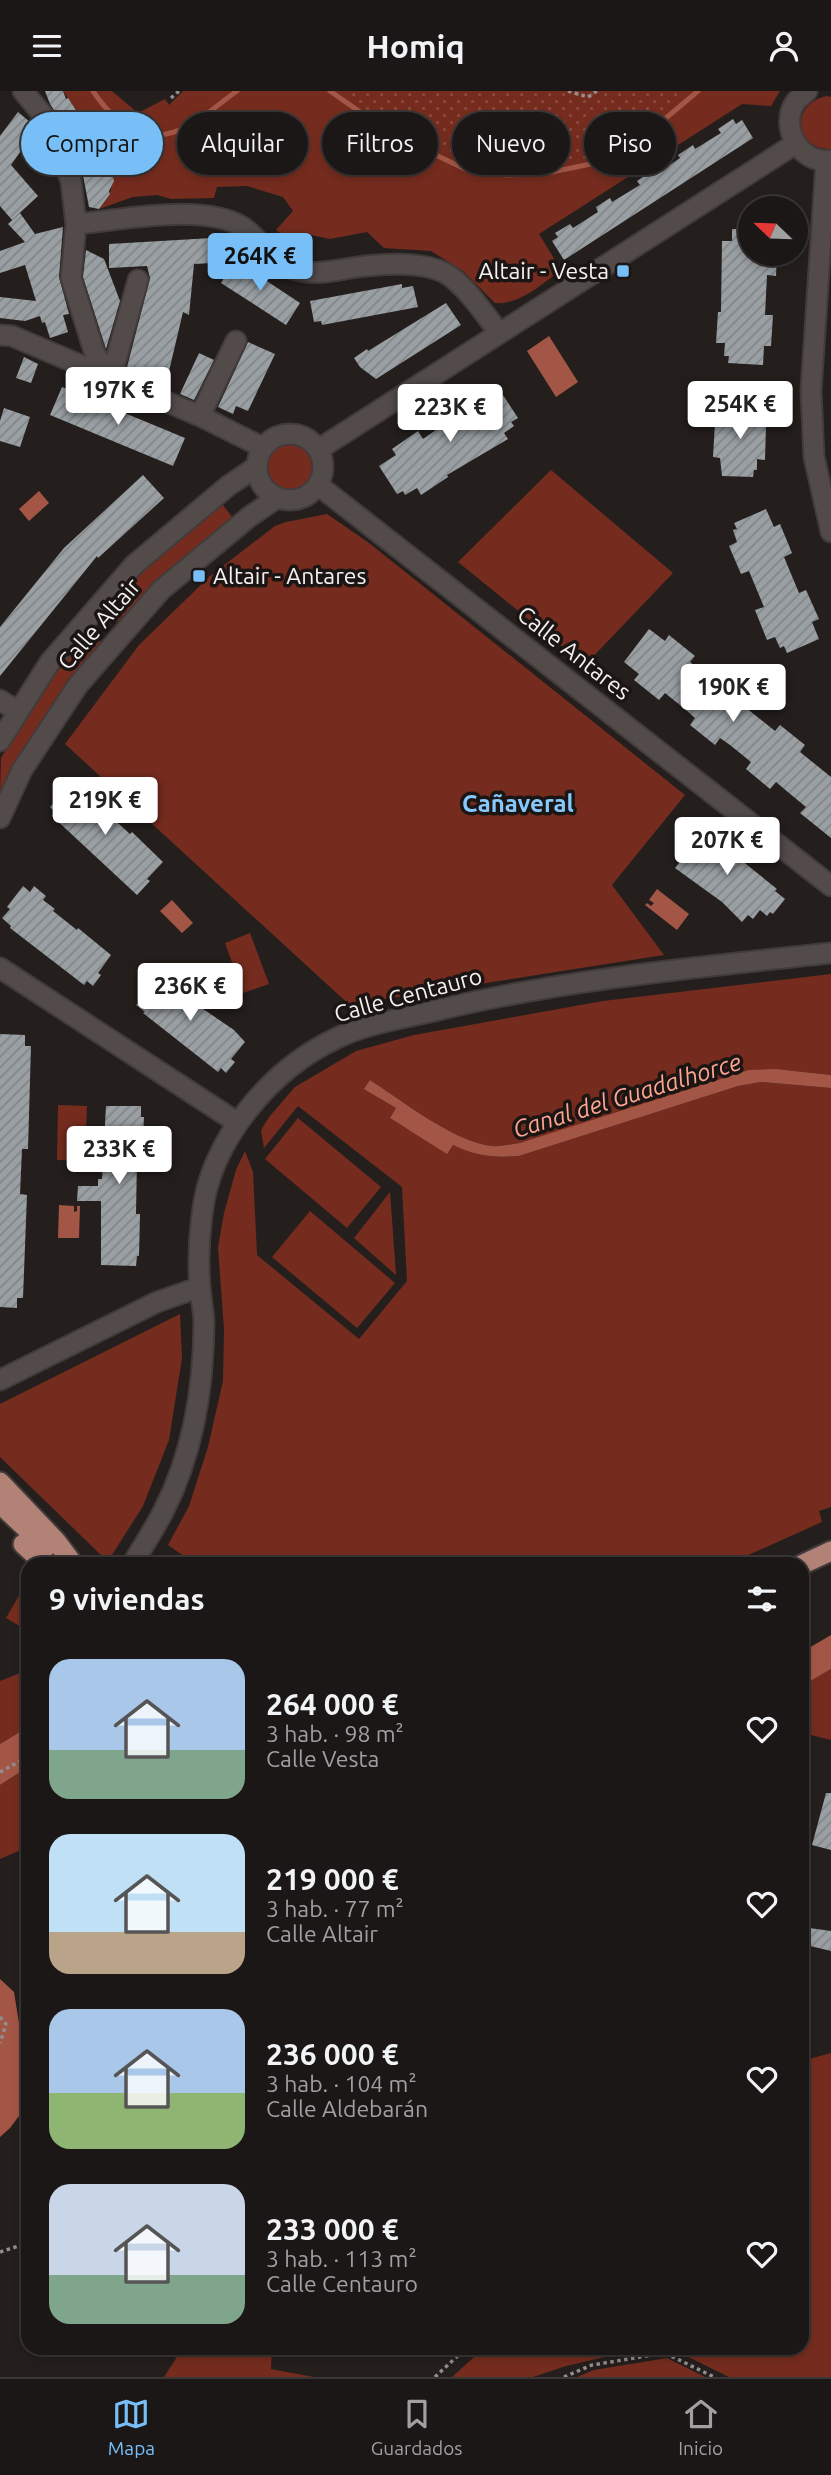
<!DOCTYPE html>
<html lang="es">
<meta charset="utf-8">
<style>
:root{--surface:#1b1716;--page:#24201f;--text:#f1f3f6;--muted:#a09fa1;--line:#393635;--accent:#78bff7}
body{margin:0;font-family:Ubuntu,sans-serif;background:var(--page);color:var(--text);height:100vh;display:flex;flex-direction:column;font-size:26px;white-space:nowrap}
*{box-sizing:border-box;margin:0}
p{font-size:23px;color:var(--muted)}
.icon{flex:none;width:38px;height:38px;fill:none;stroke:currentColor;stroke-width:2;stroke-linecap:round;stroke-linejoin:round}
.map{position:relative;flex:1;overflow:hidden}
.panel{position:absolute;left:21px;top:1466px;width:788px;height:798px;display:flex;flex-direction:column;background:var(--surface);border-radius:21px;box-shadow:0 4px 10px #0003,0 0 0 2px var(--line)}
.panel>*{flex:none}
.top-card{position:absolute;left:21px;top:21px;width:789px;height:63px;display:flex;gap:14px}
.needle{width:46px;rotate:293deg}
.buttons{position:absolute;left:738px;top:105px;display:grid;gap:14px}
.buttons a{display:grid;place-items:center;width:70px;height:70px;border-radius:50%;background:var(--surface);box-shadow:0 4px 10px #0003,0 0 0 2px var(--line);font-size:35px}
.price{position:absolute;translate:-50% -60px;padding:0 16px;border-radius:7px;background:#fff;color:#222;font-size:23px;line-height:46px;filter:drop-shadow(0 2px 4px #0008)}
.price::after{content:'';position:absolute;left:50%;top:42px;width:21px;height:16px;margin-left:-10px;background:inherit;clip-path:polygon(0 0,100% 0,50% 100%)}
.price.on{background:var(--accent);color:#111}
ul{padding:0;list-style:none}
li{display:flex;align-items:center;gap:21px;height:175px;padding:0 28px}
li span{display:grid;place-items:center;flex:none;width:196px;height:140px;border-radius:21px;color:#555}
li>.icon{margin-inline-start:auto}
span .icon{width:84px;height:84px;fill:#fffc;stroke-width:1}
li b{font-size:30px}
h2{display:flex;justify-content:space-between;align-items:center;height:84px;padding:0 28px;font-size:30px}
.chip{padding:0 24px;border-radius:32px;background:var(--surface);box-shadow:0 4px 10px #0003,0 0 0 2px var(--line);font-size:24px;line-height:63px}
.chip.on{background:var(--accent);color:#111}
header{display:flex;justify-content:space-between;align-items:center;height:91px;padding:0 28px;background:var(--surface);font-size:32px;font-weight:700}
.dock{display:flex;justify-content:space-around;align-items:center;height:98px;border-top:2px solid var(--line);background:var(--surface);font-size:19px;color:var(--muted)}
.dock a{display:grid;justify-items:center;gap:4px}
.dock .on{color:var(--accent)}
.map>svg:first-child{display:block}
.grass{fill:#752c1e}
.park{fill:url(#park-dots)}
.water{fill:#a45646}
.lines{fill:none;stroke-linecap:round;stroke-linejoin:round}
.stream{stroke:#a45646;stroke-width:5}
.building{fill:url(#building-hatch)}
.minor-casing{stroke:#413c3b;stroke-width:23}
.tertiary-casing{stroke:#413c3b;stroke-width:23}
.primary-casing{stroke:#413c3b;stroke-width:23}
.path{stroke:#938e8d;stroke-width:3.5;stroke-dasharray:3.5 3.5;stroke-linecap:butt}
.minor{stroke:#524b4a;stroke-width:19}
.tertiary{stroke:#524b4a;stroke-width:19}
.primary{stroke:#b38277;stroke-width:19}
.poi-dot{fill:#78bff7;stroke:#1b1514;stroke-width:2.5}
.labels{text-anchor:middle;stroke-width:7;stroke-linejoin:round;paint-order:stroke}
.poi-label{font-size:23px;fill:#f5f1f0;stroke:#1b1514;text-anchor:end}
.street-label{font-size:23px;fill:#f5f1f0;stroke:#1b1514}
.neighbourhood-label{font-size:24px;font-weight:bold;fill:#87c9fd;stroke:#1b1514}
.water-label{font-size:24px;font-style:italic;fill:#fea592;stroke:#1b1514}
</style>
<header><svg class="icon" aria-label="menu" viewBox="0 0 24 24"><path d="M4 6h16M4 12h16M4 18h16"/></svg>Homiq<svg class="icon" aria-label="person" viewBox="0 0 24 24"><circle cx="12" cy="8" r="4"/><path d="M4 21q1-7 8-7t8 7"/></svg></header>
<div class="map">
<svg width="831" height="2286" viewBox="0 0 831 2286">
<defs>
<pattern id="park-dots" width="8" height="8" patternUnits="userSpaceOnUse" patternTransform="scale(1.75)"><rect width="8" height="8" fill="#752c1e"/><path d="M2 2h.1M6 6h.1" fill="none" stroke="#894b3f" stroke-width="1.8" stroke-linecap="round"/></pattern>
<pattern id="building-hatch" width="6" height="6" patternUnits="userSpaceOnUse" patternTransform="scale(1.75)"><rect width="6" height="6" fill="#999fa3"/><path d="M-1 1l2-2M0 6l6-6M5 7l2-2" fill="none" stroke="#818588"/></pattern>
</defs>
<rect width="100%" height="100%" fill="#241f1d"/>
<path class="grass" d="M63,0H112L138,22L165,8L169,14L183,0H780L771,15L742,13L539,143L561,179C542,193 520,214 495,212L463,180L431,160L384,157L367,141L330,148L301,142L292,151L276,139L293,120L283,106L247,95L217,96L214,107L171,108L157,104L133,106L99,118L110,103L115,79L100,52L101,50L81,26Z
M827,5L831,6V58C794,59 790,12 827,5Z
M266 376a23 23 0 1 1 46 0a23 23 0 1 1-46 0Z
M551,379L673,482L585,574L458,471Z
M222,413L233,427C190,458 153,495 116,532L104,521L154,470Z
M327,423L369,452L685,704L612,794L664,864L384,908L354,918L65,653L139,554L210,485L275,435L286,431Z
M88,540L101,550C64,600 27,648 0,704L1,667L42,601Z
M250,842L269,893L243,902L225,852Z
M831,883V984L776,978L520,1052C511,1053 501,1056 492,1055C456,1052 401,1009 370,989L365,998L396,1017L390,1027L447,1062L453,1054C476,1065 493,1067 519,1065L738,995L761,991L831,997V1416L819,1420L822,1431L726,1474H192L191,1470L168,1454L189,1415L208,1356L223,1290L224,1238L218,1157L224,1122L236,1079L245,1060L253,1081L257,1164L359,1248L407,1190L402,1096L298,1015L264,1057L261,1039L269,1026L295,996L356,960L414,944L603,910Z
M58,1014L87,1015L85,1070L57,1069Z
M298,1027L381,1096L347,1137L265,1068Z
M390,1101L396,1184L354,1147Z
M310,1120L395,1192L357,1237L272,1166Z
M180,1223L182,1267L169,1349L143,1415L110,1467H104L0,1366V1313Z
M21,1501L28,1505V1540L6,1527Z
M831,1578V1649L807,1643L802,1663V1595Z
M28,1579V1636L0,1653V1590Z
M28,1676V1756L0,1768V1694Z
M831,1962V2286H729L672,2258H802V1994L809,1968Z
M182,2258H272L271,2278L314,2286H164Z
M483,2258H639L566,2275L533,2286H452Z
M667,2267L705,2286H577L594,2279Z"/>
<path class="park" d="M340,0H689L641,39L614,55L587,67L561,73L516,77L485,75L450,64L388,36Z"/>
<path class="water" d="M549,245L578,291L556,306L527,260Z
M39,400L49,412L29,430L19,418Z
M657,798L689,823L677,839L645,814L647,812L651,815L654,812L649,809Z
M172,809L193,832L182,842L160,820Z
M776,978L831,984V997L761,991L738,995L519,1065C493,1067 476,1065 453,1054L447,1063L390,1027L396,1017L364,998L370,989C401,1009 456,1052 492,1055C501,1056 511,1053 520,1052L749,979Z
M59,1114L74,1115V1121L77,1120V1115H80L79,1147H58Z
M831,1544V1578L802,1595V1561Z
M28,1636V1676L0,1694V1653Z
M0,1888L14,1901L28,1988V2013L10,2037L0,2046Z"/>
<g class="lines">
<path class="stream" d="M93,0C116,34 146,58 188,35C205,26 221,11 237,0
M330,0L390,42L465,78L507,84L552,81L605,70L647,43L698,0"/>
</g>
<path class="building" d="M45,0H63L66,8L68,7L95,48L74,65L58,25L50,13Z
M18,21L37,37L11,74L38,105L12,129L0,115V45Z
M733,28L736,33L742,29L753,47L564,169L552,150L558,146L555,142L570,133L573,137L598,121L596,116L610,107L612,111L640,94L637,90L652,80L654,85L680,67L678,64L693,54L695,58L721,42L718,38Z
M108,67L114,90L109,100L110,103L99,118L89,116L81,74Z
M20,122L35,143L63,136L59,186L69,223L63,224L68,241L50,247L45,231L42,232L40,225L25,230L0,227V206L36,210L25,174L0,182V160L25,151L8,133Z
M738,130L751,131V163H777L776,185L767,184L765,224H773L771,255H764L763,274L728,272L729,265H724L725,252H716L718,221H721L722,150H732V138H737Z
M212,147L213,172L194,173L189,224L183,221L165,297L126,280L150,187L147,175L109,177V153Z
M86,159L104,168L120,210L106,258L83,186Z
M235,169L300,212L286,234L221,192Z
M402,193V197L413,195L418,216L322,234L321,230L314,231L310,210Z
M446,212L461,234L376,288L360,276L354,267L367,258L368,260Z
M248,251L275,263L248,320L236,315L233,323L218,316Z
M199,262L214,269L194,309L180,303Z
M24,266L38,273L31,292L16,287Z
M62,296L185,347L173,375L50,324Z
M499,298L518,327L511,331L514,335L504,342L508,348L447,384L448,386L421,404L417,397L405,404L403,400L397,403L379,375L396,364L392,358L418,340L423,348L455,326L451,319L478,302L482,309Z
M727,313L757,315V323H760L759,335H766L765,369L757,368V379H754L753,386L722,385L720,367L713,366L715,332L722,333L723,320H726Z
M4,317L30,326L20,356L0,350V330Z
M143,384L164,407L98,467L97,465L0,585V536L64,457Z
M766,418L774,436L780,433L792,462L784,466L799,502L806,499L819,528L812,531L819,548L787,562L784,555L780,557L775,546L767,549L755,519L764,516L749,480L741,483L729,455L737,451L733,439L737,438L734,432Z
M649,538L665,550L669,544L695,565L690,571L720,595L725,589L750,609L745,616L775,640L780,634L805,654L800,661L831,686V747L800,722L806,716L789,702L776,691L770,698L746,678L751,671L730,654L720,647L715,654L690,634L695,627L686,619L665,602L659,609L634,589L639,583L624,571Z
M74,690L86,701L91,696L102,707L98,711L110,721L108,723L130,743L132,741L163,771L147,788L150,790L137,804L52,725L55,721L50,716Z
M693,734L703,742L705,740L777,798L775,800L785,808L773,823L770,821L767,825L760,819L753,828L748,824L742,831L722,811L675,777L688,761L681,756L684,752L681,749Z
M23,795L30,801L34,795L46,805L43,809L55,818L53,820L77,839L78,837L111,864L98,882L101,884L93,895L87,890L84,894L10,837L11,835L2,827L10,818L7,816Z
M157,882L164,887L168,882L180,892L177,896L189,905L187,907L234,939L245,951L231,968L235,971L226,982L221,977L218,981L143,922L145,921L136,914L144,904L141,902Z
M0,943L25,944V955H31L28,1058H22L20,1103L27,1104L23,1207H17V1217L0,1216Z
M106,1015H141V1026H144L142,1068H137L136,1123H140L139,1165H137L136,1175L101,1174V1110H77L78,1095H98V1088H102Z
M826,1702H831V1759L812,1754Z
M802,1836L831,1840V1860L802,1853Z"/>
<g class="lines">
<defs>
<path id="minor" d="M23,0L47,29L71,90L76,133L71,187L95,263L111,287
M76,133C122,129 206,111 244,137C258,147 275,170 288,176C306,185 327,181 345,178C373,173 426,168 450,185C469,199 484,223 499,241
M0,244L12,245L200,325L262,356
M111,287L138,189
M200,325L236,250
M257 376a33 33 0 1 1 66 0a33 33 0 1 1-66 0Z
M319,358L795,53
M318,394L831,795
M0,609L18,621
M0,650L50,571L134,474L228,395L256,376
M0,727L22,679L78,594L161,499L249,426L277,407
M0,877L238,1032
M0,1289L157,1211L200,1196
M132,1474C142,1456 154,1439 163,1421C193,1363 204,1294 204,1229C203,1218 201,1207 200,1196C198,1172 199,1147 202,1124C210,1049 271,978 337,947C368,932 405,927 438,919C567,888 700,876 831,862"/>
<path id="tertiary" d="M807,0C803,4 797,8 795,12C779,37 801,74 831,69
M826,71L811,300L814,366L831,441"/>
<path id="primary" d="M0,1391L56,1450L74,1474
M0,1413L46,1456
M23,1453L37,1466L50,1474
M801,1474L831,1460"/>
</defs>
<use href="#minor" class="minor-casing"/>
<use href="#tertiary" class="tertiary-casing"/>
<use href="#primary" class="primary-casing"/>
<path class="path" d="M568,0L588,6L597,0
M171,7L179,0
M0,1681L28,1666
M802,1906L804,1909L802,1963
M0,1926L6,1933L0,1952
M0,2161L28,2152
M435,2286L465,2258
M564,2286L592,2274L665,2262L714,2286"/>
<use href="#minor" class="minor"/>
<use href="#tertiary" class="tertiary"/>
<use href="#primary" class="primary"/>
</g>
<g class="poi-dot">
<rect x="616" y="173" width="14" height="14" rx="3.5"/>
<rect x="192" y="478" width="14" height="14" rx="3.5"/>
</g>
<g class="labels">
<g class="poi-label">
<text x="609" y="188">Altair - Vesta</text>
<text x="213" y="493" text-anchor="start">Altair - Antares</text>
</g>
<g class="street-label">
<text transform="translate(99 533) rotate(-49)" y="8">Calle Altair</text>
<text transform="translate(574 562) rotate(38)" y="8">Calle Antares</text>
<text transform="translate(408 904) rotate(-15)" y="8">Calle Centauro</text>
</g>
<g class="neighbourhood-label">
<text x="518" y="721">Cañaveral</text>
</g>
<g class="water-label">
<text transform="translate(627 1005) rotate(-17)" y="8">Canal del Guadalhorce</text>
</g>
</g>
</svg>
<div class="buttons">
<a><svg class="needle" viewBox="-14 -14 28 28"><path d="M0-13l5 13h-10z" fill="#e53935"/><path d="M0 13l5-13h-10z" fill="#a09fa1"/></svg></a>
</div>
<b class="price on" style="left:260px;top:202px">264K €</b>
<b class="price" style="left:118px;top:336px">197K €</b>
<b class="price" style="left:740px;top:350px">254K €</b>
<b class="price" style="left:450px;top:353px">223K €</b>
<b class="price" style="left:733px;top:633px">190K €</b>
<b class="price" style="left:105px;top:746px">219K €</b>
<b class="price" style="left:727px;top:786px">207K €</b>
<b class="price" style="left:190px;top:932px">236K €</b>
<b class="price" style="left:119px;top:1095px">233K €</b>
<div class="top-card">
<a class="chip on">Comprar</a>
<a class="chip">Alquilar</a>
<a class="chip">Filtros</a>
<a class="chip">Nuevo</a>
<a class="chip">Piso</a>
</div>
<section class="panel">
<h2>9 viviendas<svg class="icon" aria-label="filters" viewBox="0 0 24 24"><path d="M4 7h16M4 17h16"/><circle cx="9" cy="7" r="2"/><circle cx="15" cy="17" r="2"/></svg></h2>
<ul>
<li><span style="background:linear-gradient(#a9c7e8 65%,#7fa58c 0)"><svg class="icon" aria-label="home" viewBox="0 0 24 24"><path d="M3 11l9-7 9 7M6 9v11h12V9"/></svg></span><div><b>264 000 €</b><p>3 hab. · 98 m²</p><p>Calle Vesta</p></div><svg class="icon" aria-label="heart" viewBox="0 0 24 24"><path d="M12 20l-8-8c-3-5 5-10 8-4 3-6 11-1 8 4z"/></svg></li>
<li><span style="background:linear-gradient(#bfe0f5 70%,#b9a48a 0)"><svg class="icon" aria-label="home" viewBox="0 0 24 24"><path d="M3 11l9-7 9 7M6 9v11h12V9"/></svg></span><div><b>219 000 €</b><p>3 hab. · 77 m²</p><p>Calle Altair</p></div><svg class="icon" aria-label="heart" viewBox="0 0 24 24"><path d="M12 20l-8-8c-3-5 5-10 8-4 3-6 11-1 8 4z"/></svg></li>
<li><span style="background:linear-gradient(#a9c7e8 60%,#8fb573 0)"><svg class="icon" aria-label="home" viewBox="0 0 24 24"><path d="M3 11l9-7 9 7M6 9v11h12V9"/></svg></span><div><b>236 000 €</b><p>3 hab. · 104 m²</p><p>Calle Aldebarán</p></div><svg class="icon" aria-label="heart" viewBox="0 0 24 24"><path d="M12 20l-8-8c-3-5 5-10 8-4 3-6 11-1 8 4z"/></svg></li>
<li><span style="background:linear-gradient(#c9d6e8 65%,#7fa58c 0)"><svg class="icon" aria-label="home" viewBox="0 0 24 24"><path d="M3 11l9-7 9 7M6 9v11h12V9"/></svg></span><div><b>233 000 €</b><p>3 hab. · 113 m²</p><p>Calle Centauro</p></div><svg class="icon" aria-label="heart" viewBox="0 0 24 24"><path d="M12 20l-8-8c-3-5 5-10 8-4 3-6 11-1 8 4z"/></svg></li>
</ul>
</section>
</div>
<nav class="dock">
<a class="on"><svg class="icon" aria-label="map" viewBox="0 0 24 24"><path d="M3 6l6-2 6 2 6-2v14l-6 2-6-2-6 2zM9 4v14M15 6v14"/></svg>Mapa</a>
<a><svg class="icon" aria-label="saved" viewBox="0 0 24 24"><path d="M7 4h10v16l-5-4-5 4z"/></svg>Guardados</a>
<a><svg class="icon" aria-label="home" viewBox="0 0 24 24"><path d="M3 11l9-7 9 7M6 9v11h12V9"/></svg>Inicio</a>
</nav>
